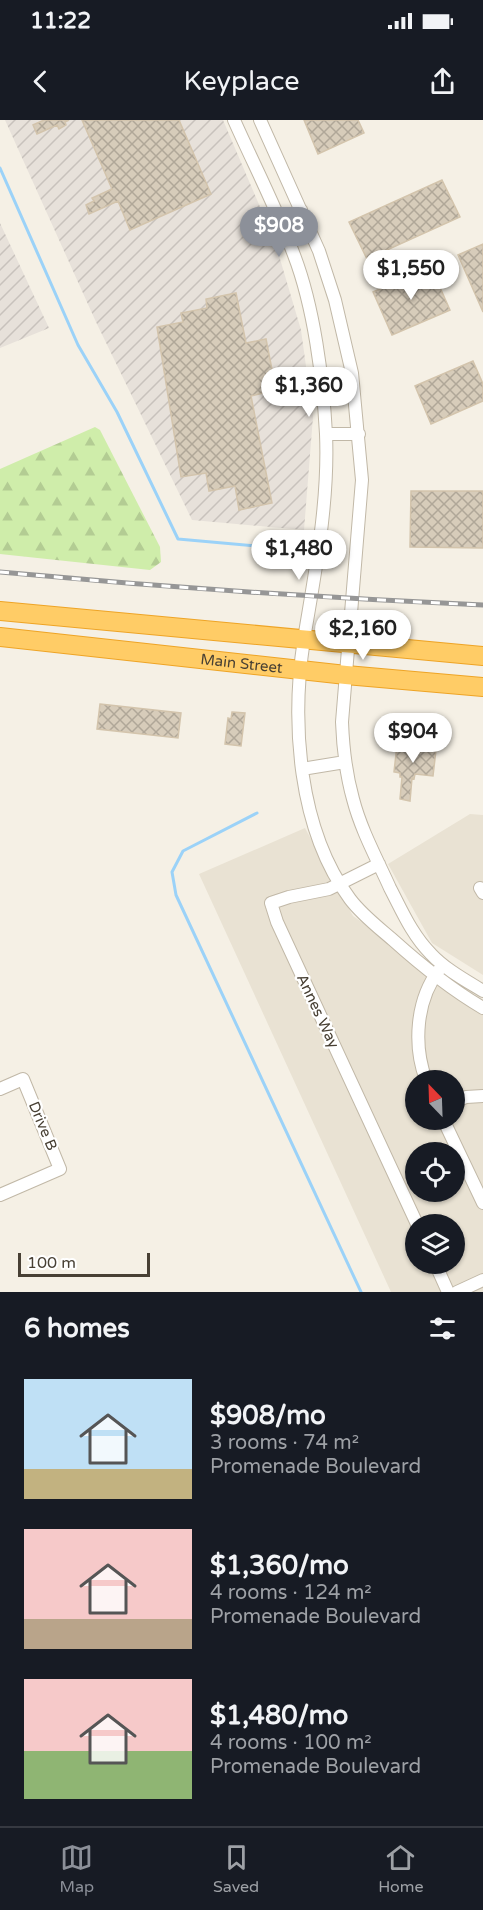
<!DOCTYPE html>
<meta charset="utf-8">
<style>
:root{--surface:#171b24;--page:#20242c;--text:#f1f3f6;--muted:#9ea1a6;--line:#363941;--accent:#8c9099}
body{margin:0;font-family:"Varela Round",sans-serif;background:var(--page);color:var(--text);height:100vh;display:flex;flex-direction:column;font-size:22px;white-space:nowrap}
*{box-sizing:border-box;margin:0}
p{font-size:20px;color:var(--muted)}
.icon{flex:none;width:33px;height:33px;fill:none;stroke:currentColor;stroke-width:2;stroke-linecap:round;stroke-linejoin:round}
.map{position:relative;height:1172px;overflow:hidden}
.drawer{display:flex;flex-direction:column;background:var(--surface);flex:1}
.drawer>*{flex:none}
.needle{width:39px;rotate:337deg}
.buttons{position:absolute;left:405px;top:950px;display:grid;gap:12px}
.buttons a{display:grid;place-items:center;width:60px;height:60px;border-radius:50%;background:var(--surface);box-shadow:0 2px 4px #0004;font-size:30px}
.scale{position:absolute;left:18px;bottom:15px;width:132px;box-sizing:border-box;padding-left:6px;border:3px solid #484034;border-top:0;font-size:16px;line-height:21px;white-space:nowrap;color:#484034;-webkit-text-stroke:4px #fff;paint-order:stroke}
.price{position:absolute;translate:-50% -51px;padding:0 14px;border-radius:21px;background:#fff;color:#222;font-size:20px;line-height:39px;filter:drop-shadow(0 2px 3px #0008)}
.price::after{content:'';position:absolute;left:50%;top:36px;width:18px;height:14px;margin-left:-9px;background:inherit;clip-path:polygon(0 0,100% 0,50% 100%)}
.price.on{background:var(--accent);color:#fff}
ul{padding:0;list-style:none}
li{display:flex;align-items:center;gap:18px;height:150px;padding:0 24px}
li span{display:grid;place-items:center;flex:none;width:168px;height:120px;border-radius:0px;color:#555}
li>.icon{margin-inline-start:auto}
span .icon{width:72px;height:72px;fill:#fffc;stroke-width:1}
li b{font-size:26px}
h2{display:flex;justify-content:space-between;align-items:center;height:72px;padding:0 24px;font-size:26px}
.status{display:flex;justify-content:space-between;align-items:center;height:42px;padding:0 30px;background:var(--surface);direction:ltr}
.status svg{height:16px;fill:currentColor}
header{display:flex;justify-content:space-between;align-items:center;height:78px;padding:0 24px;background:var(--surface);font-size:27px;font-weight:600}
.menu{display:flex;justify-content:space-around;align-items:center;height:84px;border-top:2px solid var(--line);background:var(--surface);font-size:16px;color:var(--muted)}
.menu a{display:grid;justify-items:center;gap:3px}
.menu .on{color:var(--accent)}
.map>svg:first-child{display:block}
.residential{fill:#e9e2d3;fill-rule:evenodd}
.industrial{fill:url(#industrial-furrows)}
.forest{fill:url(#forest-firs)}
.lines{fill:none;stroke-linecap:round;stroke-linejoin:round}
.stream{stroke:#9bd2f8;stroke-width:3}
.building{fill:url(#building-cross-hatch);stroke:#d3c4ac;stroke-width:1.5}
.minor-casing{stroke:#c1b8a7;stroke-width:14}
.highway-casing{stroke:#eea426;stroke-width:20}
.minor{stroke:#fff;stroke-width:12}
.highway{stroke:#fc6;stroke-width:18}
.rail-casing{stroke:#969696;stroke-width:5}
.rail{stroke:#fff;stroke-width:3;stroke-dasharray:9;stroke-linecap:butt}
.labels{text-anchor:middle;stroke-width:4.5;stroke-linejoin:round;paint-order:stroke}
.street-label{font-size:15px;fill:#484034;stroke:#fff}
</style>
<div class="status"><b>11:22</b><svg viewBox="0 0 49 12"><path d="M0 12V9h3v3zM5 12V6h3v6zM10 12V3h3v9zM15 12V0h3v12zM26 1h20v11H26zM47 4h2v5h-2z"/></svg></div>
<header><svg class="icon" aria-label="back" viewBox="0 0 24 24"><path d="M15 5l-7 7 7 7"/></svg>Keyplace<svg class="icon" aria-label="share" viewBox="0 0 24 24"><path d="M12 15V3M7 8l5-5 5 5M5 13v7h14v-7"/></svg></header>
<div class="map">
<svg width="483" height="1172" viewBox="0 0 483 1172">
<defs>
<pattern id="industrial-furrows" width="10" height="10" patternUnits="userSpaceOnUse" patternTransform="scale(1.5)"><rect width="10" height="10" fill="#e7e1da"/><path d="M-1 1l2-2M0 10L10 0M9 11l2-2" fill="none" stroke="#c8c2bc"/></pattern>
<pattern id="forest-firs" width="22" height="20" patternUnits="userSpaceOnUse" patternTransform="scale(1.5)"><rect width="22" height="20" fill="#cfedaa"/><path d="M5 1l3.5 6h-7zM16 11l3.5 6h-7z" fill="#b3cc93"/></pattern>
<pattern id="building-cross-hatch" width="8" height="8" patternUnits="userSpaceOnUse" patternTransform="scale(1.5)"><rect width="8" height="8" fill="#d7ccba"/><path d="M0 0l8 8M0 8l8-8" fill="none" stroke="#b0a798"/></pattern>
</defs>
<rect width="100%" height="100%" fill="#f5f0e5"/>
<path class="residential" d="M470,694L483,695V855L432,823L388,744Z
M305,708L353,796L483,887V1172H391L199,754ZM416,960H454V999H416ZM416,1032H454V1071H416ZM416,1104H454V1143H416Z"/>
<path class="industrial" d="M5,0H223L275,122L301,210L313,297L304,410L192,400L96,202Z
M0,103L49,208L0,228Z"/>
<path class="forest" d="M95,307L100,310L160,427L161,442L150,450L0,434V349Z"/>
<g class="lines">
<path class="stream" d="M0,48L78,225L117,292L178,419L266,427L268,436
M257,693L183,731L172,752L176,775L361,1172"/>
</g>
<path class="building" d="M44,0H69L65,2L66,5L59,9L57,5L37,14L33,5Z
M82,0H179L211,74L130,110L118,81L89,94L86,85L94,81L92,78L112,69Z
M304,0H358L364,13L318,34Z
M442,60L460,97L367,139L349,102Z
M483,124V192L458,135Z
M431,147L450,190L392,215L373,172Z
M236,173L246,223L266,219L276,270L251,276L272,383L239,390L235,366L209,371L206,353L181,357L157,207L183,202L181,193L207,188L206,179Z
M473,241L483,264V281L431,304L415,266Z
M411,371H483V428L410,427Z
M100,584L181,593L178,618L97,609Z
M232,592L245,593L241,626L225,624L228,598L231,599Z
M409,619L419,620V624L431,626V630H436L433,656L415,654L414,659L412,658L410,681L400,679L402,657H400V653L394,652L397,625L400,626L401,622L409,623Z"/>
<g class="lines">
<defs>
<path id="minor" d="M234,0C254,45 277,89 294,135C314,187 323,258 326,314C329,382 315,452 304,519C291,603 298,709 350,779C362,795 378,807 393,820C423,847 449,868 483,888
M260,0L319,131L335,180L352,253L362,360L342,602C343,628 346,654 353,679C361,710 377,739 390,768C402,791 412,815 431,834C445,849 465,860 483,871
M279,101L301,90
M326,314H359
M302,649L345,642
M379,744L329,769L289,777L271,783L277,802L417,1104
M480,768L483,773
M426,960C413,925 416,880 439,850
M0,969L23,959L60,1049L0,1075
M454,982L466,977L483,976
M443,999L483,1083
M435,1143L448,1172
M457,1172L483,1160"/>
<g id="highway">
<path d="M0,491L483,536"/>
<path id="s1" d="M0,517L346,555L483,567"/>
</g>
</defs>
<use href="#minor" class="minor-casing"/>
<use href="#highway" class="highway-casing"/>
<use href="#minor" class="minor"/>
<use href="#highway" class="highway"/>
<defs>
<path id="rail" d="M0,452C161,467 322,478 483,485"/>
</defs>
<use href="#rail" class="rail-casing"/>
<use href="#rail" class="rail"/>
</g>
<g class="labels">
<g class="street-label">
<text dy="5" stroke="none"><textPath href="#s1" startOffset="243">Main Street</textPath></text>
<text transform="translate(318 891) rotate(65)" y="5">Annes Way</text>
<text transform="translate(43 1006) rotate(67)" y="5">Drive B</text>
</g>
</g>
</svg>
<div class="buttons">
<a><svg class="needle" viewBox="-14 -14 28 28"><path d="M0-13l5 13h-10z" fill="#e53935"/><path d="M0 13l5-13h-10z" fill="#9ea1a6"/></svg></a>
<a><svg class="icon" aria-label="locate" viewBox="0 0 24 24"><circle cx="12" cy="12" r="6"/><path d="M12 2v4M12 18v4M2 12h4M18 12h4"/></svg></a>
<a><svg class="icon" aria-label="layers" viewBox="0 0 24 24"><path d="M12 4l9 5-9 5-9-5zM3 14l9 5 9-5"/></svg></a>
</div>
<div class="scale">100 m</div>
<b class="price on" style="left:279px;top:138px">$908</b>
<b class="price" style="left:411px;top:181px">$1,550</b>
<b class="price" style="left:309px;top:298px">$1,360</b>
<b class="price" style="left:299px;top:461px">$1,480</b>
<b class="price" style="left:363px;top:541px">$2,160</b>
<b class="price" style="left:413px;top:644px">$904</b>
</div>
<section class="drawer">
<h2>6 homes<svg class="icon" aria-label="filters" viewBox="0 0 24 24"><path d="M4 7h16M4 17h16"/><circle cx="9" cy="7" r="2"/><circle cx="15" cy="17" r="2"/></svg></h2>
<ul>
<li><span style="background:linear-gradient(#bfe0f5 75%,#c2b280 0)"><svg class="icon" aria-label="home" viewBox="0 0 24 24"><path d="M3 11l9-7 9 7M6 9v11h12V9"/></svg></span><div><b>$908/mo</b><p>3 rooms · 74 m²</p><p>Promenade Boulevard</p></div></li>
<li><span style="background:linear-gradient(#f6c9c9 75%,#b9a48a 0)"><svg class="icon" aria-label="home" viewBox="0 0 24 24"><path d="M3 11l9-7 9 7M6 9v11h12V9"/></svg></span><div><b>$1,360/mo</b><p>4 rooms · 124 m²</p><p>Promenade Boulevard</p></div></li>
<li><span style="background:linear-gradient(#f6c9c9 60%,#8fb573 0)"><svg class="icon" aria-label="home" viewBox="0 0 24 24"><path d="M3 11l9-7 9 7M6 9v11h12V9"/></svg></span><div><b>$1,480/mo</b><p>4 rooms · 100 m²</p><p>Promenade Boulevard</p></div></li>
</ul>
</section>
<nav class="menu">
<a class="on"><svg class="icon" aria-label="map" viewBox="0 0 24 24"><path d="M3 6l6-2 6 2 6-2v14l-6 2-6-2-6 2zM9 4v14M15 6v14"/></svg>Map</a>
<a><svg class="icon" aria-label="saved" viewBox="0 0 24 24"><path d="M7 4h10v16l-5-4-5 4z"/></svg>Saved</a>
<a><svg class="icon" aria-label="home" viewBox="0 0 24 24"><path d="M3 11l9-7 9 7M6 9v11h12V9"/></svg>Home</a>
</nav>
